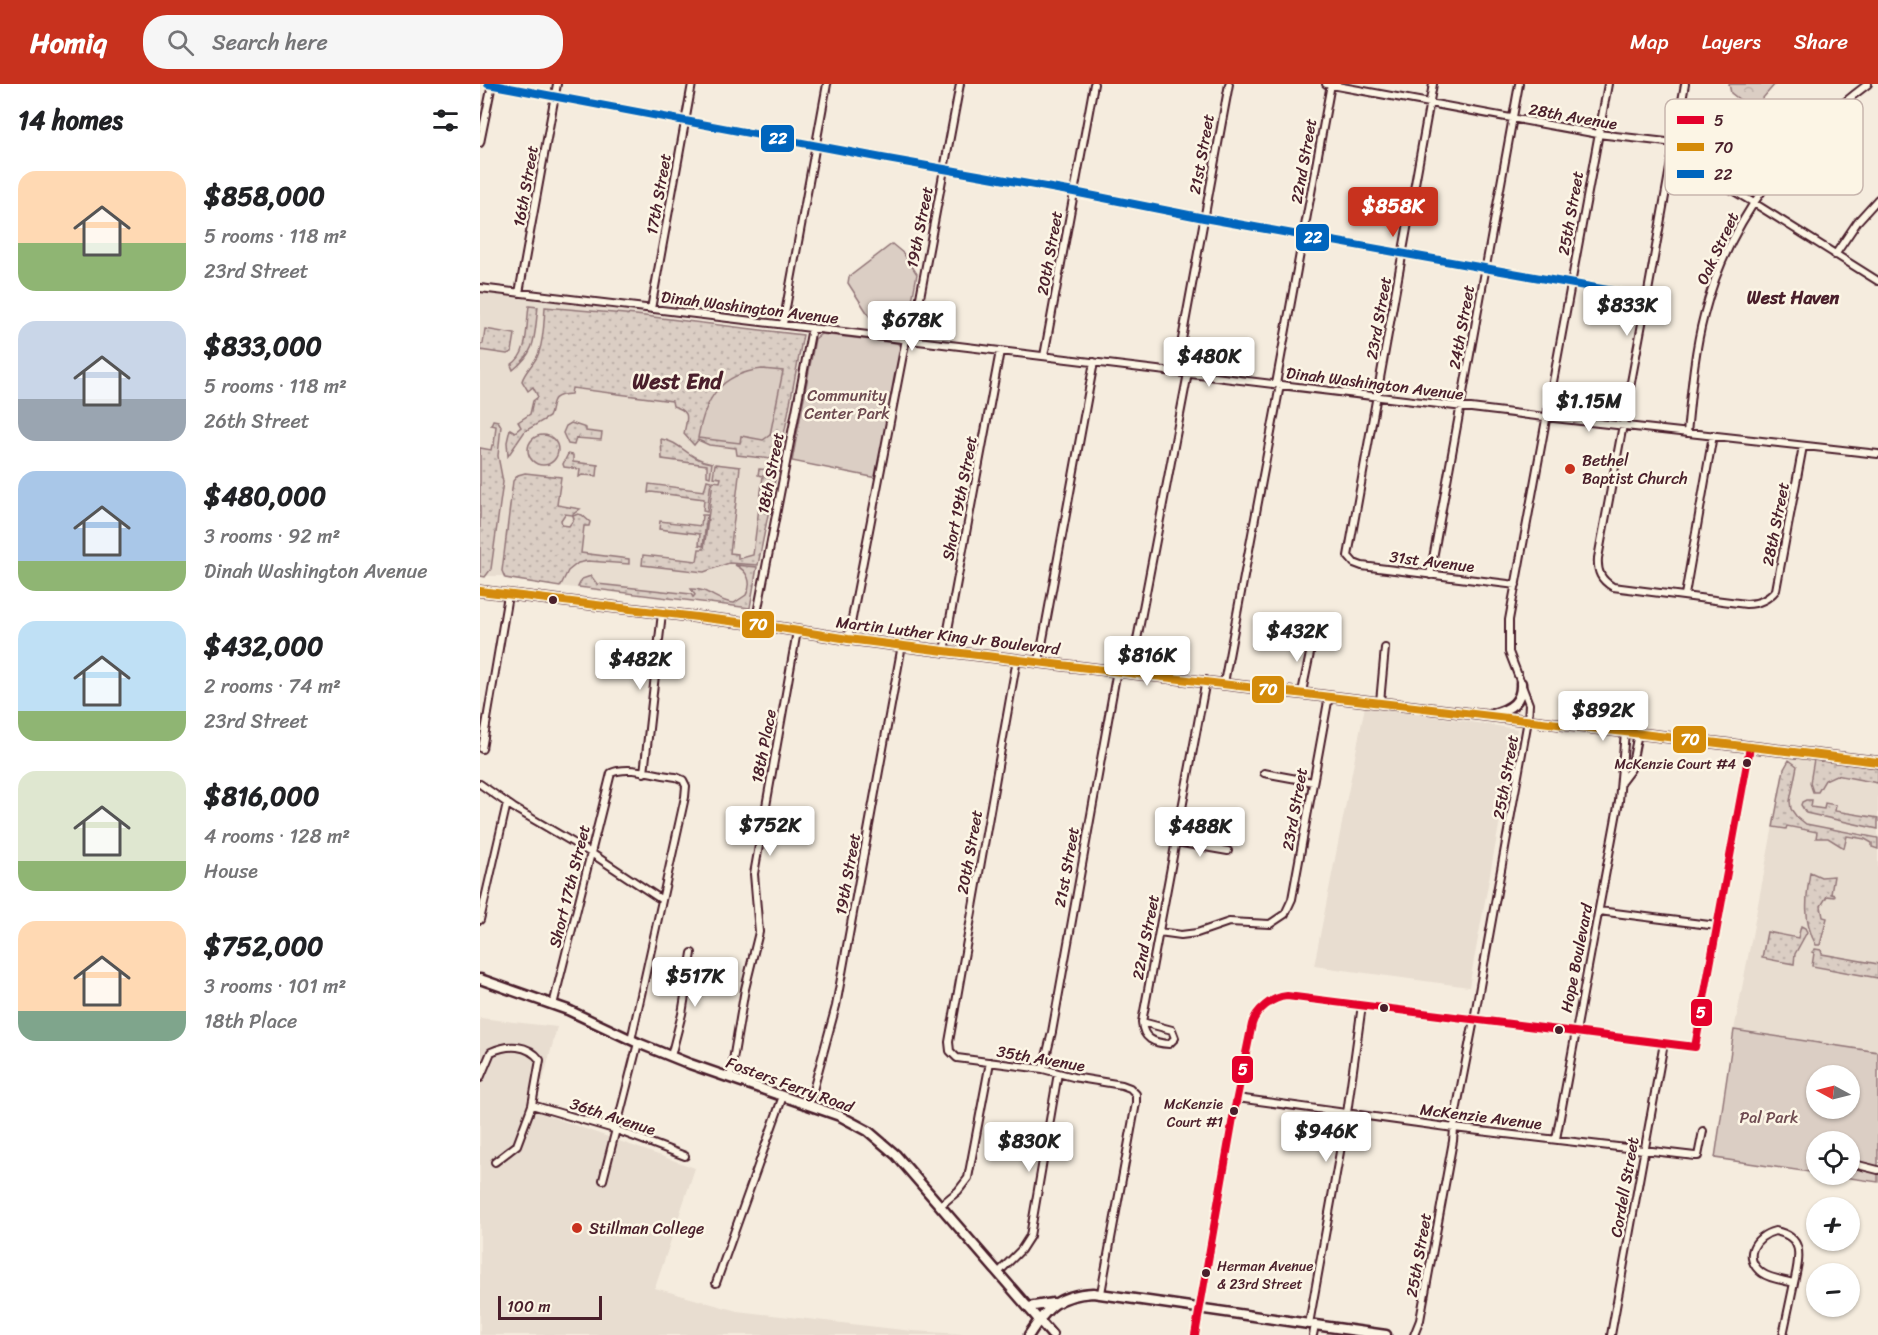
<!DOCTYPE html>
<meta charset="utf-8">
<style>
:root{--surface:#fff;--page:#f6f6f6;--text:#202124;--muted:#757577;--accent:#c8321e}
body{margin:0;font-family:Sriracha,sans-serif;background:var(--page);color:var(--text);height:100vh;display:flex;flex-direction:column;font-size:22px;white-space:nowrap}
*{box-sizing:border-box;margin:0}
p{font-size:20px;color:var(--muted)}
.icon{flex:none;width:33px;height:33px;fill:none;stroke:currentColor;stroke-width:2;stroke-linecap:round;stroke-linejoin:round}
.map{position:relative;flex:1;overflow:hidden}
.drawer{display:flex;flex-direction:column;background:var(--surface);width:480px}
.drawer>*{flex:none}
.needle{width:39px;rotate:277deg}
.fabs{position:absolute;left:1326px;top:981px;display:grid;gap:12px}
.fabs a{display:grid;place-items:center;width:54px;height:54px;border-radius:50%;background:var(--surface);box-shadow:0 2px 4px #0004;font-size:30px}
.scale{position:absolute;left:18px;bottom:15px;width:104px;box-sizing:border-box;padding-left:6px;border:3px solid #4a1f2b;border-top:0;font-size:16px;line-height:21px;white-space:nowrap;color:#4a1f2b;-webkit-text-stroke:4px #fcf5e5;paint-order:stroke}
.price{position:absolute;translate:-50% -51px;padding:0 14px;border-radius:6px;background:#fff;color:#222;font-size:20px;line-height:39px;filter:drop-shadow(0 2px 3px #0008)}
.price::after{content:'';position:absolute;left:50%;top:36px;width:18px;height:14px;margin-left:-9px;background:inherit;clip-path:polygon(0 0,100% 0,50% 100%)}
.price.active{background:var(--accent);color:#fff}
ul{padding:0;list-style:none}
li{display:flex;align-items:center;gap:18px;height:150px;padding:0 18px}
li span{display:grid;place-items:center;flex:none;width:168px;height:120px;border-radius:18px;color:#555}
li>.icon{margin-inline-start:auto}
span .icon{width:72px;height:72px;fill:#fffc;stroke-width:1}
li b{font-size:26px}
h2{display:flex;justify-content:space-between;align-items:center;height:72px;padding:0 18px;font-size:26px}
header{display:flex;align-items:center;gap:36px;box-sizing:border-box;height:84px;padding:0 30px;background:var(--accent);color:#fff}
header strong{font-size:28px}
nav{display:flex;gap:33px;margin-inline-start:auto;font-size:21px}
.search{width:420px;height:54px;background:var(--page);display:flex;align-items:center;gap:15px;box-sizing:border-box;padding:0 21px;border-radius:24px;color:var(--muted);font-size:22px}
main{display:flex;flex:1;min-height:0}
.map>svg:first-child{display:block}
.built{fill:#e8ddd0}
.grass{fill:url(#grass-dots);stroke:#927678;stroke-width:1.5}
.forest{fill:url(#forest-crowns);stroke:#927678;stroke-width:1.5}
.park{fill:#dbcec4;stroke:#927678;stroke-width:1.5;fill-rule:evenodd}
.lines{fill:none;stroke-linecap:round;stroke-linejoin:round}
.street-casing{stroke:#4a1f2b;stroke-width:10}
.secondary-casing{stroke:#4a1f2b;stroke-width:13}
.street{stroke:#fcf5e5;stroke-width:6}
.secondary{stroke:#fcf5e5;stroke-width:8}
.bus-1-casing{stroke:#fcf5e5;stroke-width:12}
.bus-2-casing{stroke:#fcf5e5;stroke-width:12}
.bus-3-casing{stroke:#fcf5e5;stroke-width:12}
.bus-1{stroke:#e4002b;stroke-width:8}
.bus-2{stroke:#d48b09;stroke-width:8}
.bus-3{stroke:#0065bd;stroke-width:8}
.poi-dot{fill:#c8321e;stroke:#fcf5e5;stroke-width:2}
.bus-dot{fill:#4a1f2b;stroke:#fcf5e5;stroke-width:2}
.labels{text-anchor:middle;stroke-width:5;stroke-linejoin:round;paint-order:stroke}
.bus-label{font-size:14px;fill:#4a1f2b;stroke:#fcf5e5;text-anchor:end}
.street-label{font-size:16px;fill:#4a1f2b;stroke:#fcf5e5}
.park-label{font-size:16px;fill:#6e4b51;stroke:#fcf5e5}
.poi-label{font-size:16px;fill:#4a1f2b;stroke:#fcf5e5;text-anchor:start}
.neighbourhood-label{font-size:18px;font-weight:bold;fill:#4a1f2b;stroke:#fcf5e5}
.district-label{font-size:22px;font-weight:bold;fill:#4a1f2b;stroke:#fcf5e5}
.key{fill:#fcf5e5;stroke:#c7b5ad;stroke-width:1.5}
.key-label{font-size:16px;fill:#4a1f2b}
.line-badge{stroke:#fcf5e5;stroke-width:2}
.badge-label{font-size:16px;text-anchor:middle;font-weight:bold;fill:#fff}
</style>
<header>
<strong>Homiq</strong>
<div class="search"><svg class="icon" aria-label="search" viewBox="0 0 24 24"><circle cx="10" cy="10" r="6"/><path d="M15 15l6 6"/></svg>Search here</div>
<nav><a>Map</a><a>Layers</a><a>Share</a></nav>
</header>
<main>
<section class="drawer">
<h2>14 homes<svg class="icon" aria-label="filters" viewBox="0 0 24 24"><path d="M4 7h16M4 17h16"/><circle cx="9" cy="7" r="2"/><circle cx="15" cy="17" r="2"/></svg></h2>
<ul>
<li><span style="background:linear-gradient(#ffd9b3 60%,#8fb573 0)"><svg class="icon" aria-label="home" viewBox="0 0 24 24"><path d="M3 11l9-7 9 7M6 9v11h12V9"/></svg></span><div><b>$858,000</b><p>5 rooms · 118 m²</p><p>23rd Street</p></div></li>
<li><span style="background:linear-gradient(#c9d6e8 65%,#9aa5b1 0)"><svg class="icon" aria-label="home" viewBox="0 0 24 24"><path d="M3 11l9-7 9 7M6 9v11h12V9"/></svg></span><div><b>$833,000</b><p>5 rooms · 118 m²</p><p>26th Street</p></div></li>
<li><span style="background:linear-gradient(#a9c7e8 75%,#8fb573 0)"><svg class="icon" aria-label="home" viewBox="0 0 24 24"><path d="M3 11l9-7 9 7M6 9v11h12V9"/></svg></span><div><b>$480,000</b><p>3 rooms · 92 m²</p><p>Dinah Washington Avenue</p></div></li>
<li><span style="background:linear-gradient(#bfe0f5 75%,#8fb573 0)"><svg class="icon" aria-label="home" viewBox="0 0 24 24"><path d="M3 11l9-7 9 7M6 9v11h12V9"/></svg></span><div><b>$432,000</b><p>2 rooms · 74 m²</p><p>23rd Street</p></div></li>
<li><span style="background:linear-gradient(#dfe7d0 75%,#8fb573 0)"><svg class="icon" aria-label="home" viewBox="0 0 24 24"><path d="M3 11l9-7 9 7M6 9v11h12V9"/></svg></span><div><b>$816,000</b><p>4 rooms · 128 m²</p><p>House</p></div></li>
<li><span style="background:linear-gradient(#ffd9b3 75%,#7fa58c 0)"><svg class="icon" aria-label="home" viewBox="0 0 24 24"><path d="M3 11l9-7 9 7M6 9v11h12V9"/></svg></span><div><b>$752,000</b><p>3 rooms · 101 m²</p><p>18th Place</p></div></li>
</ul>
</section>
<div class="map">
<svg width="1398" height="1251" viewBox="0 0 1398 1251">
<defs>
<pattern id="grass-dots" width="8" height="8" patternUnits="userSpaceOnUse" patternTransform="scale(1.5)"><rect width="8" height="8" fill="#dbcec4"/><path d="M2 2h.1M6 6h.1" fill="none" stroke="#bdb0a9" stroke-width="1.8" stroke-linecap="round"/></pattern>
<pattern id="forest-crowns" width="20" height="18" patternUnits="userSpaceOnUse" patternTransform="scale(1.5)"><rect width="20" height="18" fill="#dbcec4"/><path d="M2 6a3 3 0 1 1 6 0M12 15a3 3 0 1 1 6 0" fill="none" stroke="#bdb0a9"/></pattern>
</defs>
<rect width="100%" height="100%" fill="#f5ecde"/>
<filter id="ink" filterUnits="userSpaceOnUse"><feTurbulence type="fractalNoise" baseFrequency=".0167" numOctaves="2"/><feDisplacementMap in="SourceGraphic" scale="12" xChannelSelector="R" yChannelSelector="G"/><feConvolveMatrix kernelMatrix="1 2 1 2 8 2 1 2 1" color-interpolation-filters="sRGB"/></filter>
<g filter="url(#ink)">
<path class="built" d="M0,209L146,226L318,255L293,387L296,391L270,525L29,496L24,492H0Z
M885,622L1037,645L989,903L834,882Z
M1314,673L1398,684V968L1254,946L1304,684L1310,675Z
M0,934L77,943L55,1027L215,1084L175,1204L257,1227L432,1247L499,1251H0Z"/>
<path class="grass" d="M49,222L58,223C54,253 57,267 33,286L31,281C49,270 46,242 49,222Z
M65,223L156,231L323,251L300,372L292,375L257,371L256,364L229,361L218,356L214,361L204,350C206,335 213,328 193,322L192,317L92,304L91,310C67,311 75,321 69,333L45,347L28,372L27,358L30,345L35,348L41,343L38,338L50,330L53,317L58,313L53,303L48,307L42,297C45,286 56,279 59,268C64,254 64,237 65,223Z
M5,245L35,250L32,268L27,270L0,266V261L3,260Z
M13,336L18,337L21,342L18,372L23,398L11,485L5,493L0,492V364L11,366L12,361H14L16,342L11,341Z
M91,339L106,344V347L122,349L121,356L96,354L94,361L88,360L83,349L86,342Z
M48 366a15 15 0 1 1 30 0a15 15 0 1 1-30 0Z
M181,355C202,358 207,375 232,379L230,393L227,392V381L182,375Z
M88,370L93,371V378L118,381L117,392L102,391L99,393L100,385L84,383L83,380Z
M235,380L260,383L250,469L258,470V475L273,471L283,392L278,391L279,385L291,386L296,391L278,481L249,479L224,488L162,481L163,471L217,477L219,465H224L233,397L240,398L241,394L233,393Z
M45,389L81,393L77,421L100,425L92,431L85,430L81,436L82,441L89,442L94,435L93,432L98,430L102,431L110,438L109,442H104L101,469L149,475V480L108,477L98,479L88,487L80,503L25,494L22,487L23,479L33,397L38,391Z
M227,396L231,397L227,428L223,427L224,415L171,408L168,409L169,400L224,407Z
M222,431H227L223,462L219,461L220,450L179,445L180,437L221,442Z
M255,481L277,483L270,524L98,503L102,495L111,492L117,500L211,510L213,513L215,511L211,505C228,504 237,518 254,519L266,511C273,499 268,487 255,481Z
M1334,675L1398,684V699L1356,691L1345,696L1338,708H1333L1330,699Z
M1309,676L1317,682L1310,717L1311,725L1316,732L1326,740L1398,754V765L1392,763V759L1385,755L1367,752L1364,764L1348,754H1336L1337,748L1307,742L1306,745L1293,743L1304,685Z
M1326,716H1332L1331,723L1344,725L1345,719L1356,721L1355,727L1398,734V745L1326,729L1321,721L1322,718Z
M1330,788L1341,793L1354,792L1351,810L1355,811L1354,813L1347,812L1341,822L1343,833L1347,834L1340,861H1336C1323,838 1326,813 1330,788Z
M1321,842L1325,844L1327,848L1315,870L1314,880L1282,874L1287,848L1318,854Z
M1335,865L1341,866L1342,870L1398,880V894L1332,882L1334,869L1332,868Z"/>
<path class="forest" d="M1249,0H1295L1277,21L1260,16L1251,9Z"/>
<path class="park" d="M412,160L424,170L437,190L430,228L416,238L397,244L368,199L369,193Z
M341,250L417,259L421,263L397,394L312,377L335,255Z
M282,285L303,287L290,351L283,356L261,352L260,359L218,354C225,314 240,290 282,285Z
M1254,946L1398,968V1098L1349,1091L1370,1090V1058H1336V1089L1235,1074ZM1336,992H1370V1024H1336Z"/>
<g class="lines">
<defs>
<path id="street" d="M8,0L402,74L594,108L724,134L1167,213
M846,0L1118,50L1195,59
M953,0L868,472L874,479L882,482L1036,501
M1205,0L1167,213L1118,474C1117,488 1121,496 1133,503L1266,520C1279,520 1288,516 1296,506L1323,362
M0,59L12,0
M1193,71L1274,119L1398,197
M1355,171L1378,137L1398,115
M0,204L1065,333L1398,370
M39,209L77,0
M171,225L212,0
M303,240L347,0
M432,256L480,0
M564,272L614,0
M696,288L749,0
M796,300L851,0
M1207,349C1211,310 1214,269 1224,231C1248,136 1311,57 1388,0
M950,491L1039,0
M1205,511L1233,351
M275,540L332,244
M368,555L426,255
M464,567L520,267
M537,575L469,958L470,967L477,974L563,985L593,993L642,1001L650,1004L656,1010V1019L621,1209
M559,577L614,278
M651,587L708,289
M744,599L800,301
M822,608L833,555
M900,618L905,564
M2,665L28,511
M164,689L182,529
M784,689L833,698
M1142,697L1151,685L1158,649
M0,700L34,724L111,769L182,816
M696,758L748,767
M1119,827L1237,842
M0,836L27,719
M679,848L701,851L717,849L749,838L790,840L805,830L812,815L849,612
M73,921L131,689C149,681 176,691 196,693L203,696L206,702L205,713L151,956
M662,938L726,596
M662,938L692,946L695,954L689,960C674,959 663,955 662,938Z
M191,972L202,930L212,869
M563,985L572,948L637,586
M0,994L11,968C28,960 48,960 60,976L52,1021L37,1061L15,1078
M250,994L265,905L279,848L274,790L317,547
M757,1014L974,1044L1215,1072H1218L1223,1047
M52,1021L134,1045L205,1072
M329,1021L356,922L422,561
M1076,1055L1139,717L1145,648
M1370,1079L1398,1086
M123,1096L158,959
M460,1122L478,1107L488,1094L510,978
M1295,1147C1326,1153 1319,1175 1314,1199C1304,1196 1290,1195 1282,1189C1262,1174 1274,1152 1295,1147Z
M519,1188L541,1166L550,1152L578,989
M236,1199L303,1012
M715,1251L754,1028L772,940C776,926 792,913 807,912L1215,963L1270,663
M833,1251L835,1241L829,1240L867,1029L882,921
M934,1251L940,1236L973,1057L975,1033L993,941L1048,636L1049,620L1029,568V536L1128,0
M1131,1251L1184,959
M1303,1251L1314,1199"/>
<path id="secondary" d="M0,507L275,540L368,555L464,567L1398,678
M1013,630C1031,625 1042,618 1041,599
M0,895L88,926L158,959L210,980L360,1032L388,1047L416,1071L572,1251
M548,1223L573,1219
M835,1241L906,1251
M549,1251C567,1223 578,1211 613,1209L829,1240"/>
</defs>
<use href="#street" class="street-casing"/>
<use href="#secondary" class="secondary-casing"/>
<use href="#street" class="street"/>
<use href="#secondary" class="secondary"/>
<defs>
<path id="bus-1" d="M715,1251L754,1028L772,940C776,926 792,913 807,912L1215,963L1270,663"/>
<path id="bus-2" d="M0,507L275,540L368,555L464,567L1398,678"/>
<path id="bus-3" d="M8,0L402,74L594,108L724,134L1167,213"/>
</defs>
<use href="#bus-1" class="bus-1-casing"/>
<use href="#bus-2" class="bus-2-casing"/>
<use href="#bus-3" class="bus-3-casing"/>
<use href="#bus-1" class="bus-1"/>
<use href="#bus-2" class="bus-2"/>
<use href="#bus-3" class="bus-3"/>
</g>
</g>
<g class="poi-dot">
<circle cx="1090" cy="385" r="6"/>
<circle cx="97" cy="1144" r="6"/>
</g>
<g class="bus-dot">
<circle cx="73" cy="516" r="5"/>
<circle cx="1267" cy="679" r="5"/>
<circle cx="904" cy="924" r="5"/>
<circle cx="1079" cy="946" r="5"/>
<circle cx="754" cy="1027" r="5"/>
<circle cx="726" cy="1189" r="5"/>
</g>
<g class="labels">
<g class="bus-label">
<text x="1256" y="685">McKenzie Court #4</text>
<text x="743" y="1025">McKenzie<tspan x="743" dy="18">Court #1</tspan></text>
<text x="737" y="1187" text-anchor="start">Herman Avenue<tspan x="737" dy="18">&amp; 23rd Street</tspan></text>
</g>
<g class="street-label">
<text transform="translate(1093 32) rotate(10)" y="6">28th Avenue</text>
<text transform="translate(721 70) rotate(-80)" y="6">21st Street</text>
<text transform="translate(823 77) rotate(-80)" y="6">22nd Street</text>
<text transform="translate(45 102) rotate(-80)" y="6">16th Street</text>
<text transform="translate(178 110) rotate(-80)" y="6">17th Street</text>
<text transform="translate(1090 129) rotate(-80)" y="6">25th Street</text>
<text transform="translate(439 143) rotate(-79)" y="6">19th Street</text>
<text transform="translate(1237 164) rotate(-65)" y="6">Oak Street</text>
<text transform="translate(569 169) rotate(-80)" y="6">20th Street</text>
<text transform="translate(270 223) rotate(7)" y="6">Dinah Washington Avenue</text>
<text transform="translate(898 234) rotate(-80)" y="6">23rd Street</text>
<text transform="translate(981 243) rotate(-80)" y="6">24th Street</text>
<text transform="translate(895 299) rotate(7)" y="6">Dinah Washington Avenue</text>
<text transform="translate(290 389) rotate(-79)" y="6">18th Street</text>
<text transform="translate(479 414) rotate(-79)" y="6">Short 19th Street</text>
<text transform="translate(1295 440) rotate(-79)" y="6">28th Street</text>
<text transform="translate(952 477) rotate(7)" y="6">31st Avenue</text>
<text transform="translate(468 551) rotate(7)" y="6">Martin Luther King Jr Boulevard</text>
<text transform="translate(283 662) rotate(-79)" y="6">18th Place</text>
<text transform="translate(1025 693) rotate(-80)" y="6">25th Street</text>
<text transform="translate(814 725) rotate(-80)" y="6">23rd Street</text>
<text transform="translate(489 768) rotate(-80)" y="6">20th Street</text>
<text transform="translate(586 783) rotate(-80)" y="6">21st Street</text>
<text transform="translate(367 790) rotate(-80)" y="6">19th Street</text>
<text transform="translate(89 802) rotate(-76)" y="6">Short 17th Street</text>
<text transform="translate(665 853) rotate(-79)" y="6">22nd Street</text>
<text transform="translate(1096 874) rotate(-79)" y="6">Hope Boulevard</text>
<text transform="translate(561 974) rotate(10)" y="6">35th Avenue</text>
<text transform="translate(310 1000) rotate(20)" y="6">Fosters Ferry Road</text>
<text transform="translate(133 1032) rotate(18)" y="6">36th Avenue</text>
<text transform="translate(1001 1032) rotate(7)" y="6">McKenzie Avenue</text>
<text transform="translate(1144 1103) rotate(-80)" y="6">Cordell Street</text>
<text transform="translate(938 1171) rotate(-80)" y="6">25th Street</text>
</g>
<g class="park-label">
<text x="367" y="317">Community<tspan x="367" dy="18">Center Park</tspan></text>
<text x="1289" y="1039">Pal Park</text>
</g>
<g class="poi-label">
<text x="1102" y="382">Bethel<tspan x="1102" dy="18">Baptist Church</tspan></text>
<text x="109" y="1150">Stillman College</text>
</g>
<g class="neighbourhood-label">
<text x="1313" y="220">West Haven</text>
</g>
<g class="district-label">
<text x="197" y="305">West End</text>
</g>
</g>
<rect x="1185" y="15" width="198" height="96" rx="9" class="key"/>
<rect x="1197" y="32" width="27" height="8" fill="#e4002b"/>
<rect x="1197" y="59" width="27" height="8" fill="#d48b09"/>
<rect x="1197" y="86" width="27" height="8" fill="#0065bd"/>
<g class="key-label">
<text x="1234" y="42">5</text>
<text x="1234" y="69">70</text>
<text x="1234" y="96">22</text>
</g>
<g class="line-badge">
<rect x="280" y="40" width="35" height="29" rx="6" fill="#0065bd"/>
<rect x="815" y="139" width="35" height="29" rx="6" fill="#0065bd"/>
<rect x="261" y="526" width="34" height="29" rx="6" fill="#d48b09"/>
<rect x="771" y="591" width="34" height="29" rx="6" fill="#d48b09"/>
<rect x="1192" y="641" width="35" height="29" rx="6" fill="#d48b09"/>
<rect x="1210" y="914" width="23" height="29" rx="6" fill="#e4002b"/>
<rect x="751" y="971" width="23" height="29" rx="6" fill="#e4002b"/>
</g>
<g class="badge-label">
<text x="298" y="60">22</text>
<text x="833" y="159">22</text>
<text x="278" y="546">70</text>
<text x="788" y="611">70</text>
<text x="1210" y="661">70</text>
<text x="1221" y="934">5</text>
<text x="763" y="991">5</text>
</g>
</svg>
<div class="fabs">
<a><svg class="needle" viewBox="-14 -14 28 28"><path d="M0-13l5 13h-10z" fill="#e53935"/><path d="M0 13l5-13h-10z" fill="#757577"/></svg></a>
<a><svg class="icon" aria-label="locate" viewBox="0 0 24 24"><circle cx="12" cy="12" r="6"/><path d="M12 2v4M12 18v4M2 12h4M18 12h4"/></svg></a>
<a>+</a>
<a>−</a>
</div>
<div class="scale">100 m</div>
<b class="price active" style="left:913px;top:154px">$858K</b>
<b class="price" style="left:1147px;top:253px">$833K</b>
<b class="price" style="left:432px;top:268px">$678K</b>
<b class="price" style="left:729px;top:304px">$480K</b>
<b class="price" style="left:1109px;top:349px">$1.15M</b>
<b class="price" style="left:817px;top:579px">$432K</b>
<b class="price" style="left:667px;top:603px">$816K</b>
<b class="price" style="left:160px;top:607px">$482K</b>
<b class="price" style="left:1123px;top:658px">$892K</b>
<b class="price" style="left:290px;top:773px">$752K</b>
<b class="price" style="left:720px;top:774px">$488K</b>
<b class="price" style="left:215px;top:924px">$517K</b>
<b class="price" style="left:846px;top:1079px">$946K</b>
<b class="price" style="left:549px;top:1089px">$830K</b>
</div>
</main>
